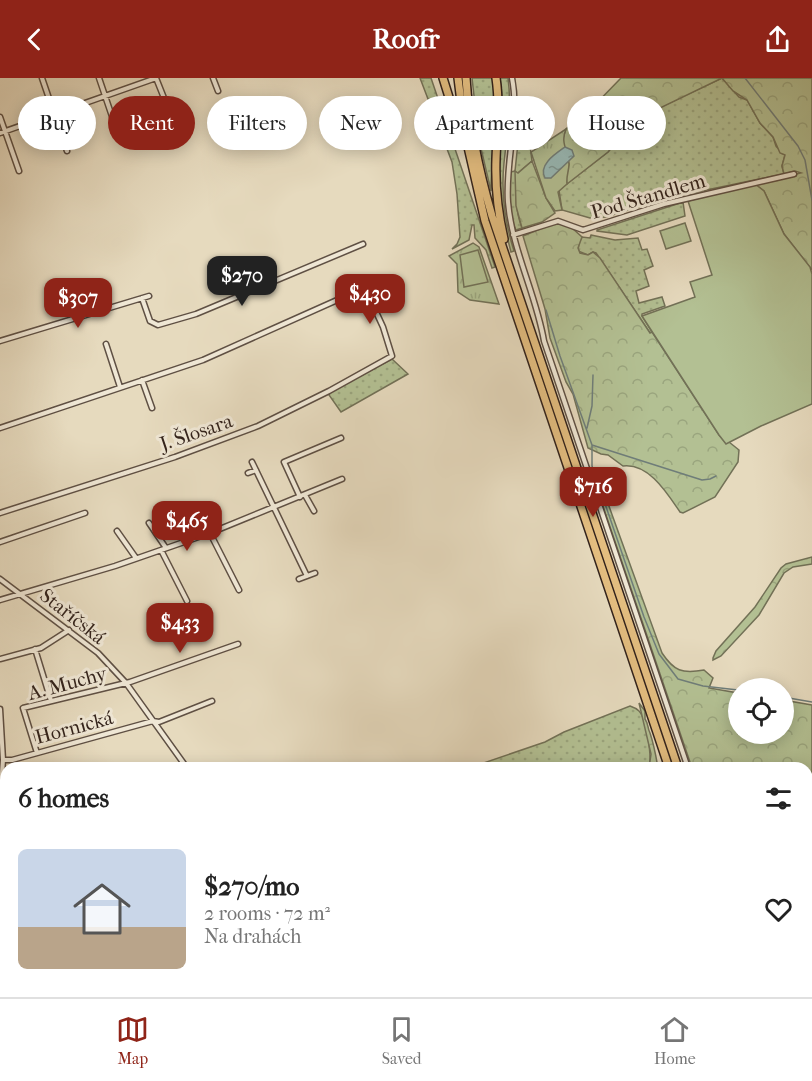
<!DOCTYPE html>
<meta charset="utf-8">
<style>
:root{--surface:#fff;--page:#f6f6f6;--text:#222;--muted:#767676;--line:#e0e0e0;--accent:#8f2418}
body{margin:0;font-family:"IM FELL French Canon",serif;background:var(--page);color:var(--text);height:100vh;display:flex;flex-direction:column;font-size:22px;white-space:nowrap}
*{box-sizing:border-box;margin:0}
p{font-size:20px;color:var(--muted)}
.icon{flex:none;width:33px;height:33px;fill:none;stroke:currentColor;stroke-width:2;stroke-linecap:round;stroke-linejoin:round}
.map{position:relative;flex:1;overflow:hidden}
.side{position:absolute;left:0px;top:684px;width:813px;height:236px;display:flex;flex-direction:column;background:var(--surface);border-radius:18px 18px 0 0;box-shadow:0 3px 15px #0003}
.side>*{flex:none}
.guide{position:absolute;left:18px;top:18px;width:777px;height:54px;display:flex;gap:12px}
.controls{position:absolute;left:728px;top:600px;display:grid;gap:12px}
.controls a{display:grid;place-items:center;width:66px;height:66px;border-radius:50%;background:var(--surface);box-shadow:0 3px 15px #0003;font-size:30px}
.price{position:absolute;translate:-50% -51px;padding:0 14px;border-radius:12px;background:var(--accent);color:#fff;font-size:20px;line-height:39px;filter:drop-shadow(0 2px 3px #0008)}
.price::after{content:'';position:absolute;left:50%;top:36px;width:18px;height:14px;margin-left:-9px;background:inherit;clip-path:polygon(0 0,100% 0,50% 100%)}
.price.current{background:#222;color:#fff}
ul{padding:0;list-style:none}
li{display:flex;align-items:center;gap:18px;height:150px;padding:0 18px}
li+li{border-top:2px solid var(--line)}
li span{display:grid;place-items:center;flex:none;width:168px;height:120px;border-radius:9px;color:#555}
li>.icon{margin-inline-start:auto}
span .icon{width:72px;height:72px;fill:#fffc;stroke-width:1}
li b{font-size:26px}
h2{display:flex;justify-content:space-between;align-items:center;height:72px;padding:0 18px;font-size:26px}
.tag{padding:0 21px;border-radius:27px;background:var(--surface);box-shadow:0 3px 15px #0003;font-size:21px;line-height:54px}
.tag.current{background:var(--accent);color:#fff}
header{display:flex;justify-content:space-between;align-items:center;height:78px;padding:0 18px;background:var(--accent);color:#fff;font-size:27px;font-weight:800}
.tab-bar{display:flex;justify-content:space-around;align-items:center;height:84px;border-top:2px solid var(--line);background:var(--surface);font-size:16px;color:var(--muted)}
.tab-bar a{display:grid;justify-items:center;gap:3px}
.tab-bar .current{color:var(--accent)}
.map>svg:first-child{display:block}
.grass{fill:url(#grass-dots);stroke:#727157;stroke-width:1.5}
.forest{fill:url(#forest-crowns);stroke:#727157;stroke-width:1.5}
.park{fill:url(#park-tufts);stroke:#727157;stroke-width:1.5}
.pitch{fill:#b3c093;stroke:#727157;stroke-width:1.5}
.water{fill:url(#water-ripples);stroke:#6f7d79;stroke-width:1.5}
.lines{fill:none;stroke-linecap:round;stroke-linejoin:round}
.stream{stroke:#6f7d79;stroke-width:1.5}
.street-casing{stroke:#5f5044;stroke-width:7}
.secondary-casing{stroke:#32221b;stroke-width:8}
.highway-casing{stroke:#32221b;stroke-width:10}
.street{stroke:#efe7d5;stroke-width:4}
.secondary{stroke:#efe7d5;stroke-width:5}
.highway{stroke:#e3bd7f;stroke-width:7}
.labels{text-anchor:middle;stroke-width:6;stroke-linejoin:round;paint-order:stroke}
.street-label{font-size:20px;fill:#32221b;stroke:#efe7d5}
</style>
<header><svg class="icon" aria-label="back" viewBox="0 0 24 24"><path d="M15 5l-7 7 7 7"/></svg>Roofr<svg class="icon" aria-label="share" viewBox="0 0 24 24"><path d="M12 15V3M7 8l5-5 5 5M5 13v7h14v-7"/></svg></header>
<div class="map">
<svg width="812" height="919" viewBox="0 0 812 919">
<defs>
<pattern id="grass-dots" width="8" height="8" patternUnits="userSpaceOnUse" patternTransform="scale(1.5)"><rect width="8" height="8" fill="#b3c093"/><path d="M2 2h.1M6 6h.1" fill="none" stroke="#9aa57e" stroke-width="1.8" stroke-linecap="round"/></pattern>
<pattern id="forest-crowns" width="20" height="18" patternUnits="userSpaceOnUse" patternTransform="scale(1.5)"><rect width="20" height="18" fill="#b3c093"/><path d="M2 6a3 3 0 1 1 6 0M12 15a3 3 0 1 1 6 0" fill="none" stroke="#9aa57e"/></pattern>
<pattern id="park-tufts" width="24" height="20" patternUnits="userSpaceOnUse" patternTransform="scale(1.5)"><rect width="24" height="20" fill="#b3c093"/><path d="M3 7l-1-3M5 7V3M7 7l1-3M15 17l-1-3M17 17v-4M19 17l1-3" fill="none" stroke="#9aa57e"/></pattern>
<pattern id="water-ripples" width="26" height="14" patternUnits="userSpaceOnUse" patternTransform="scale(1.5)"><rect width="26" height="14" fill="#97bab8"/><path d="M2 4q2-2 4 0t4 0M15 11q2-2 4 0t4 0" fill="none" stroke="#7c9795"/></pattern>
</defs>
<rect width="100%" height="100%" fill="#e6dabe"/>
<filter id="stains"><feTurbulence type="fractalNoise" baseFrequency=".00333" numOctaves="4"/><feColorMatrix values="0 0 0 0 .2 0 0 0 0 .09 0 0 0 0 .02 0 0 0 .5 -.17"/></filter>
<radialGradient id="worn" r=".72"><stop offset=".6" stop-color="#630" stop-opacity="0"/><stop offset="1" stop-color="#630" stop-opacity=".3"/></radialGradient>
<path class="grass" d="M420,0H431L495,189L492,190L486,172L475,160L474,147H472L469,162L452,171L457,166L460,159L457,116L452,84Z
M472,0H493C500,37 491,76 491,113L479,62Z
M500,0H508C512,29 507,56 504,85C501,114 505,145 514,173L511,174C504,147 498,122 499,94C500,63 505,32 500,0Z
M722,0L739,19L747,22L760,45L773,59L776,68L785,77L782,88L784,96L663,121L606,139L590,140L562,132L559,112L608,74L635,41Z
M524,40L528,47L525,54L529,60L532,83L518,95C515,115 515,131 522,150L516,152C507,136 510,112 510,94L515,93L518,65Z
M683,124L685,138L627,157L597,153V152Z
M591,157L615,162L638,160L642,172L647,171L653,188L644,192L649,208L636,213L639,225L662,219L665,228L642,236V238L652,254L650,255L596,175L593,174L588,177L578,173L579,164L582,159L590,160Z
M392,281L408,296L341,334L329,317L330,314Z
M630,628C633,629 636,630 639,633C647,641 652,679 649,690H469L545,664L564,654Z
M664,914H727L728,919H674Z"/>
<path class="forest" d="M621,0H722L635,42L608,74L567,106L566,100L569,86L562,63L566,51L589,33Z
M722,0H812V192L784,156L764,113L755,106L801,95L795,93L784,96L782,88L785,77L780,75L773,59L760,45L747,22L733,13Z
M532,83L546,120L555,135L542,144L522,150L516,128L515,93L518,95Z
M559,145L572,150L582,159L578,170L580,175L588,177L593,174L600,180L650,255L652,254L719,357L726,365L729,364L739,372L738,384L715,419L683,435L680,434C667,415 649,385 623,388L608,377L601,376L588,370L573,316L566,304L550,260L545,231L523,158L552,146Z
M597,395L662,575C674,593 682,596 704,592L713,600L709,610L738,615V656H783V622L812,627V855L807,853V690H692L592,396Z
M812,479V486L793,489L784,495L759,537L721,578L713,582V580L716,573L755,529L781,490L786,486Z
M639,625L645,633V641C649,647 647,649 650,655C654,667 656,678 658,690H649L651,676Z
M592,914H664L674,919H608Z"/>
<path class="park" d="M566,51C560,65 568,72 569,86C569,93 566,98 567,106L558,114L562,132L555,133L546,120L531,74Z
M473,165L479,169L499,226L470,222L458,214L457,186L449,178Z"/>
<path class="pitch" d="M755,106L764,113L784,156L810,189L812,196V326L761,348L726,366L719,357L642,238L695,219L690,204L712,197L688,123Z
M685,145L691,163L666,171L660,153Z
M478,172L488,204L464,209L460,177Z"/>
<path class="water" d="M565,69L572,72L574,78L551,100H545C538,87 555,76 565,69Z"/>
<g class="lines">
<path class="stream" d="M745,0L798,68L805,82L812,122
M546,232L560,278L592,367V388L644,539L659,576L678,601L703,608L738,612
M587,350L592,328L593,297
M592,367L702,402L710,401L716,398
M783,619L812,624"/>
<defs>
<path id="street" d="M42,0L67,73
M99,0L119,59
M156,0L170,35
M213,0L218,13
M512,0C520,40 505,83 508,124C512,172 536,216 544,263L688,690
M0,39L19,93
M0,55L156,0
M513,157L558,143L583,152L664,126L794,96
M142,220L150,243L158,247L196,236L363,166
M0,263L149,218
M106,266L120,309
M142,302L152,330
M0,350L203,282L382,202
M252,384L307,498
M248,395L256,392
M305,417L314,433
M300,419L284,384L341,360
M194,431L210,455L239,512
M0,435L175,379L258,348L329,313L392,278L383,249L365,210
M149,445L166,470
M117,453L136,480
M0,464L85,435
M161,472L187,523
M0,501L98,575L126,605L187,690
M299,501L315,495
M0,522L115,488L210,455L342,401
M35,571L51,623
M0,581L41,570L69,552
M0,631L3,682L0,722
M37,675L23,630L130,604L238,566
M3,682H12L153,643L159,644L212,623
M0,747L6,746
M0,885L6,884
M754,914L756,919
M171,919L172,914"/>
<path id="secondary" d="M441,914L449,919
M51,919L86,914"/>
<path id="highway" d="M443,0L462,61
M458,0L465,56L485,143L669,690
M466,0C469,47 479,93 492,138L678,690
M496,0C500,27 497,53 496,81C495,108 498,135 504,161
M733,914L734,919
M741,914L743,919"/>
</defs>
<use href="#street" class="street-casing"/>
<use href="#secondary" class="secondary-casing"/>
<use href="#highway" class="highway-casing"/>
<use href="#street" class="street"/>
<use href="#secondary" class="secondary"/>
<use href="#highway" class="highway"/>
</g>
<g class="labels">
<g class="street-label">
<text transform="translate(648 118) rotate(-16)" y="7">Pod Štandlem</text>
<text transform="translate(196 354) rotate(-19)" y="7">J. Šlosara</text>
<text transform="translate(73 538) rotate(38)" y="7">Staříčská</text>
<text transform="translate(67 605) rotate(-15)" y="7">A. Muchy</text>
<text transform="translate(74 649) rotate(-15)" y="7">Hornická</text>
</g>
</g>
<rect width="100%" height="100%" filter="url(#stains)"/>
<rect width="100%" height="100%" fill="url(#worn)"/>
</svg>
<div class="controls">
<a><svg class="icon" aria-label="locate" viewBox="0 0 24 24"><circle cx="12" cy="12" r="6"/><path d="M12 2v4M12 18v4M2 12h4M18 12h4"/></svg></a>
</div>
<b class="price current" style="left:242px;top:229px">$270</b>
<b class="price" style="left:370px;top:247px">$430</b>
<b class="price" style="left:78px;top:251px">$307</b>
<b class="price" style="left:593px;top:440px">$716</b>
<b class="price" style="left:187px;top:474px">$465</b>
<b class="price" style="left:180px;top:576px">$433</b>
<div class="guide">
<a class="tag">Buy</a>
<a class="tag current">Rent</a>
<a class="tag">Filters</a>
<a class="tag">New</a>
<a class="tag">Apartment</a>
<a class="tag">House</a>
</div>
<section class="side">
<h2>6 homes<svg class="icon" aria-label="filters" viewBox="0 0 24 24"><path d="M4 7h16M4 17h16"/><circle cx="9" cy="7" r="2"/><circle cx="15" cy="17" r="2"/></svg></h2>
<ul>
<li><span style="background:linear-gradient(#c9d6e8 65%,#b9a48a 0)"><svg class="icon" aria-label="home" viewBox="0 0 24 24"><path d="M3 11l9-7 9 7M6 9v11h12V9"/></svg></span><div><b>$270/mo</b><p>2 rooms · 72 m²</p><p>Na drahách</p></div><svg class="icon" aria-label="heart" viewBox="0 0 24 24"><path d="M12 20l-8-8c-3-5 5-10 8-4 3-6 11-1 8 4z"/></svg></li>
</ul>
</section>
</div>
<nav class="tab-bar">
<a class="current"><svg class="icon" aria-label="map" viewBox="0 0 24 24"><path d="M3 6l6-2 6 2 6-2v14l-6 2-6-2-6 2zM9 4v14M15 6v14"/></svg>Map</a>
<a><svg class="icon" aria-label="saved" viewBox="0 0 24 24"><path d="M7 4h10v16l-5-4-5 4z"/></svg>Saved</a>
<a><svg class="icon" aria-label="home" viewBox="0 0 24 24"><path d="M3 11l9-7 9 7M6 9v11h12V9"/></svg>Home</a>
</nav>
